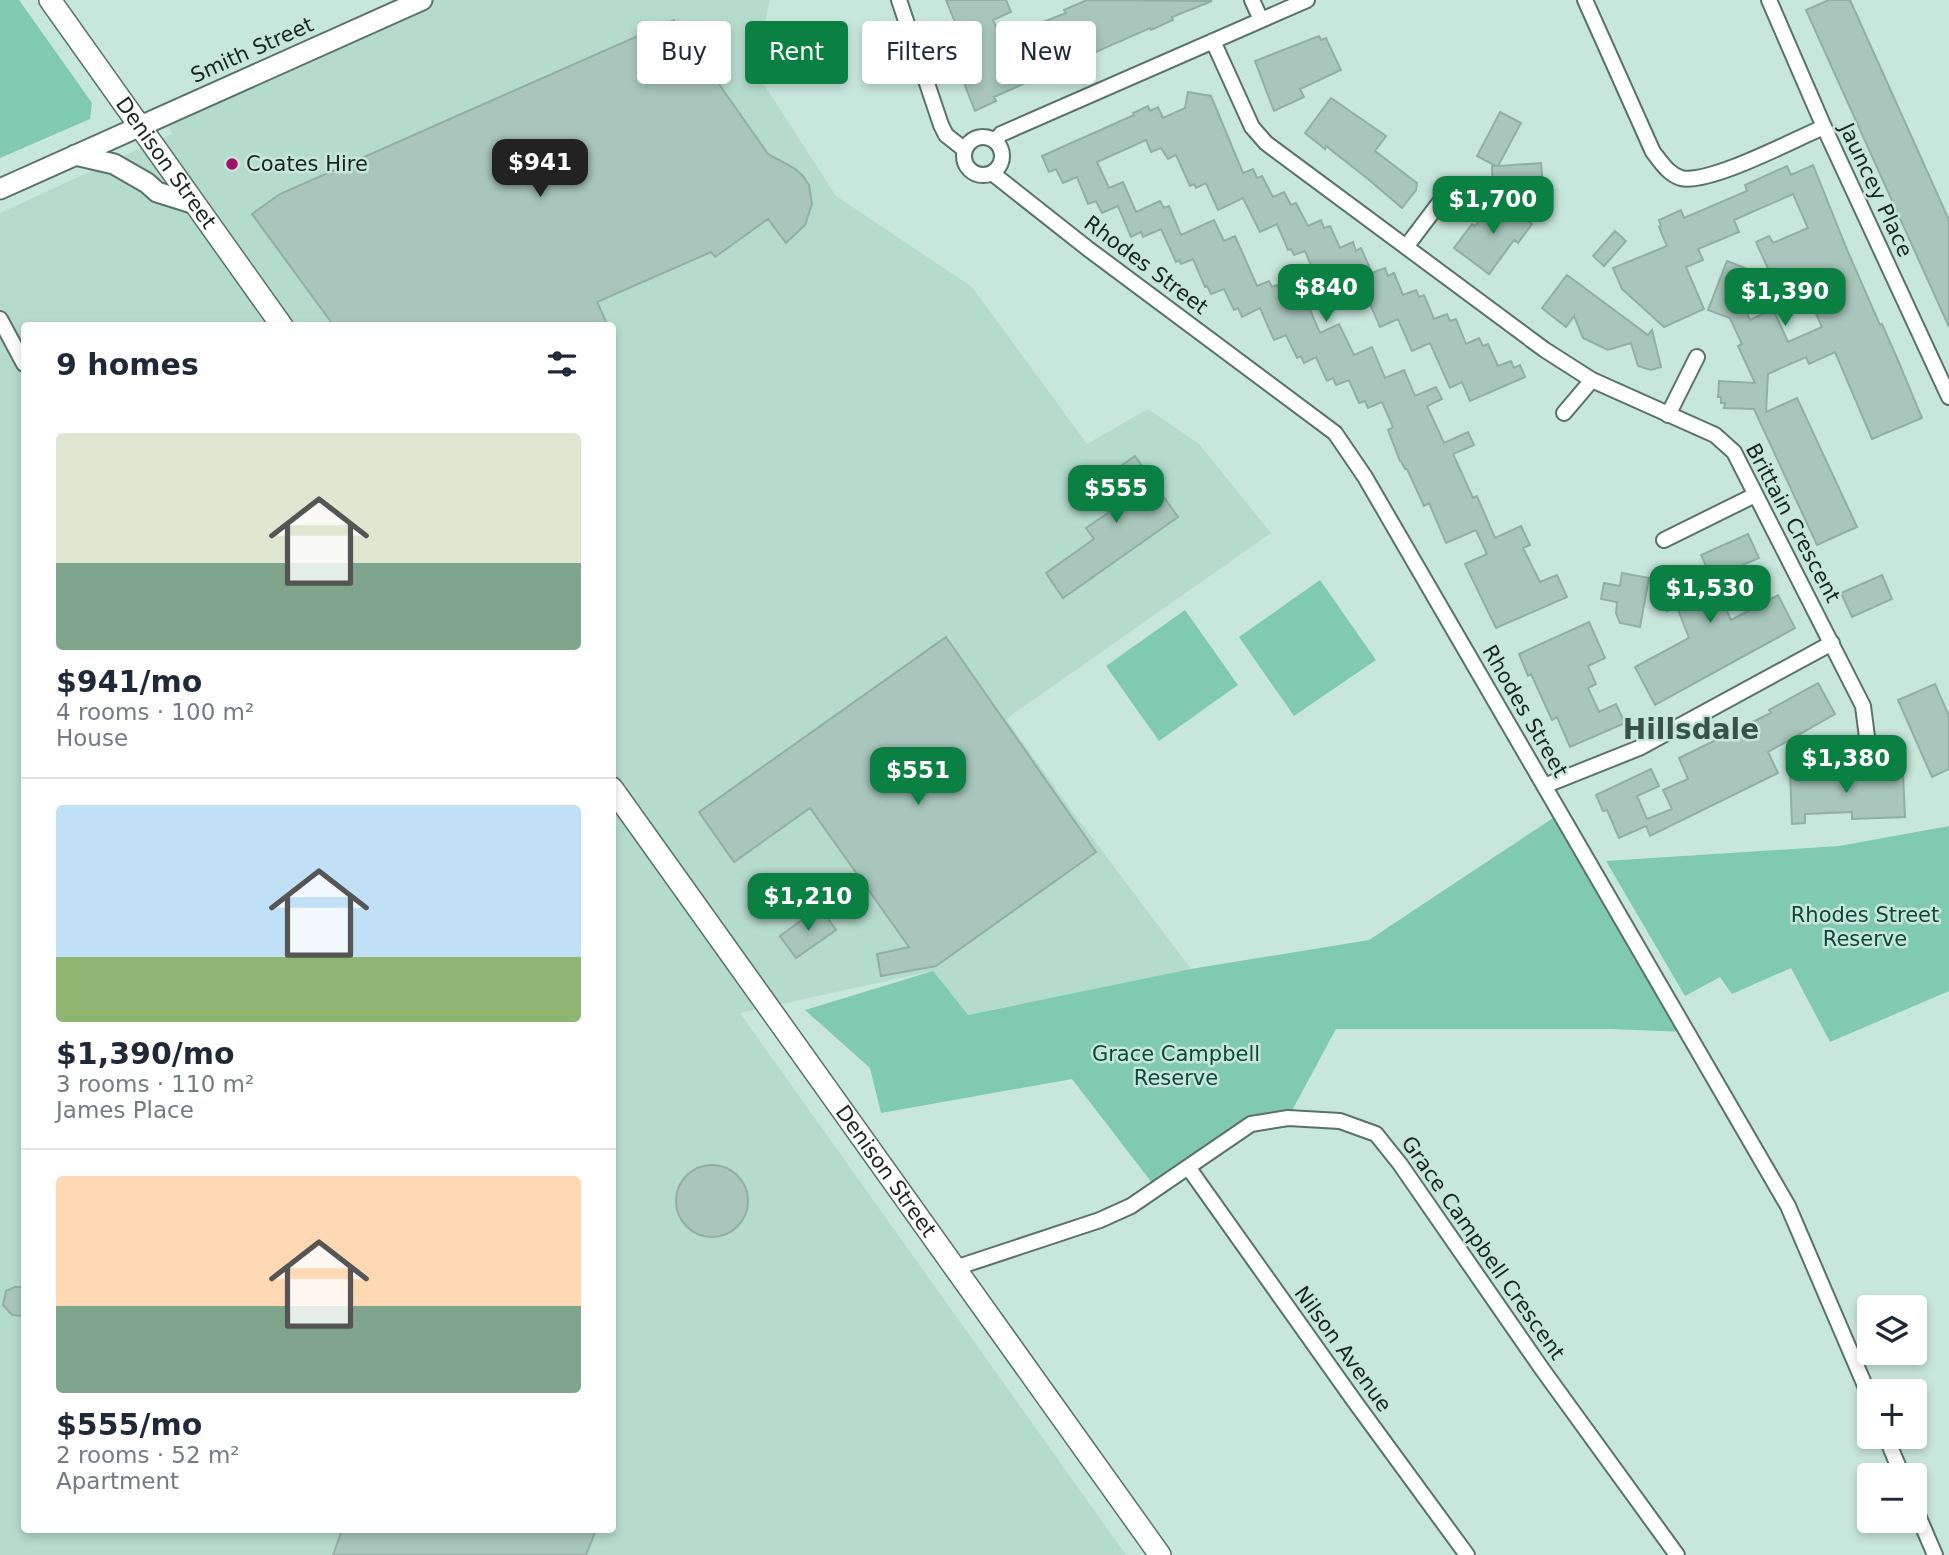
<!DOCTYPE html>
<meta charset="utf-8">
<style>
:root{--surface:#fff;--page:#f2f2f3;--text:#1f2937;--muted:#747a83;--line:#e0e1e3;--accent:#0b8043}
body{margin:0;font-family:"DejaVu Sans",sans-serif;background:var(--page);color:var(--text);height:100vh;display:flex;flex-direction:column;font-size:26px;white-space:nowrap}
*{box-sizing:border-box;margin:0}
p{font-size:23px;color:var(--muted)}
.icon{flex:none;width:38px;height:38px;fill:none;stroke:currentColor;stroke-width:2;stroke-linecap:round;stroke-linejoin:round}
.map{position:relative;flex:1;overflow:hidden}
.side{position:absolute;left:21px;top:322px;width:595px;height:1211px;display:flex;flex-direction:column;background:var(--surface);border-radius:7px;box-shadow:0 4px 10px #0003}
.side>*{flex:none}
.hud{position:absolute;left:637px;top:21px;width:665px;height:63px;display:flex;gap:14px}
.fabs{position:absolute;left:1857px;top:1295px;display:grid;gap:14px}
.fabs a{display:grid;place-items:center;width:70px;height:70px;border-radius:7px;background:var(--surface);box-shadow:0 4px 10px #0003;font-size:35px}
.price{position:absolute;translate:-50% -60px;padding:0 16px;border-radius:14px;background:var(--accent);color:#fff;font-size:23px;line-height:46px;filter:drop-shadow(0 2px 4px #0008)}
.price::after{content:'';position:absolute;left:50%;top:42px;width:21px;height:16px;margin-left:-10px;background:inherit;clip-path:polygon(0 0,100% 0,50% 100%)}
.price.current{background:#222;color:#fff}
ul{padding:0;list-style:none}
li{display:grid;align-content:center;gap:14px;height:371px;padding:0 35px}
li+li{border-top:2px solid var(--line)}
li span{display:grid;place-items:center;height:217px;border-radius:7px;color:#555}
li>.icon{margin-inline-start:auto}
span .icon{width:126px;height:126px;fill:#fffc;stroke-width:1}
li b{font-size:30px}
h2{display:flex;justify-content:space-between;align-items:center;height:84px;padding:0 35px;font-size:30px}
.pill{padding:0 24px;border-radius:7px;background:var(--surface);box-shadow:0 4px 10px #0003;font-size:24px;line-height:63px}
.pill.current{background:var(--accent);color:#fff}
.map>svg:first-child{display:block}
.built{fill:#b5dbcd;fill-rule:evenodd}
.green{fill:#7fcab1}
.building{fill:#a8c6bb;stroke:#91afa4;stroke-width:2}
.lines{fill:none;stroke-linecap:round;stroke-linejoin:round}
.street-casing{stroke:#587369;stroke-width:18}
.secondary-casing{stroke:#587369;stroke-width:23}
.primary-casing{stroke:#587369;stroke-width:24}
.street{stroke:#fff;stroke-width:14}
.secondary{stroke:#fff;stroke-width:19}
.primary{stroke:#fff;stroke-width:21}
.poi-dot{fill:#9c1463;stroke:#c8e7dc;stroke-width:2.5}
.labels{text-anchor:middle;stroke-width:5;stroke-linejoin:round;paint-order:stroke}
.street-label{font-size:21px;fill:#18241f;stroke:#c8e7dc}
.poi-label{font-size:21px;fill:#18241f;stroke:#c8e7dc;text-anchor:start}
.park-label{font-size:21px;fill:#0c4737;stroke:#c8e7dc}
.district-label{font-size:28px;font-weight:bold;fill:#375249;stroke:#c8e7dc}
</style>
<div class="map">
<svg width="1949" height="1555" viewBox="0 0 1949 1555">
<rect width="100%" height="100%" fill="#c8e7dc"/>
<path class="built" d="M422,0H770L754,69L836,196L972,287L1087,444L1148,409L1199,444L1271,533L1006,719L1072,811L1191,969L967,1015L932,971L740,1013L1126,1555H0V213L172,134L163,113ZM24,326H612V1530H24Z"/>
<path class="green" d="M0,0H19L92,103L90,119L0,158Z
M1320,580L1376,660L1294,716L1239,637Z
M1185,610L1238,685L1159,741L1106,666Z
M1559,814L1686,1032L1611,1029H1336L1288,1118L1251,1124L1156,1188L1072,1079L881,1113L870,1068L805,1010L933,971L968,1015L1191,969L1369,940Z
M1949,826V991L1830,1042L1791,968L1732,994L1720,977L1685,996L1606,861L1839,846Z"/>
<path class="building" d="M946,0H1006L1011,12L993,20L1009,55L1041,41L1035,25L1066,13L1064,10L1087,0L1212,1L1172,17L1173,20L1151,30L1150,28L994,97L996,101L975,111L959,70L962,69L945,33L957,27Z
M1829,0H1850L1949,220V327L1806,10Z
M674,20L768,154L794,168L803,176L809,185L812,204L805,225L786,243L768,219L715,257L711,252L597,302L608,326H334L252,214L280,194Z
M1319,36L1321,40L1326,38L1341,70L1300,89L1304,97L1274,111L1255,61Z
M1188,92L1211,96L1243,173L1253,169L1257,178L1262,176L1273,197L1284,192L1291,205L1296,203L1308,226L1321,220L1324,228L1330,226L1340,248L1353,242L1356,251L1361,248L1372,273L1385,268L1388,276L1394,273L1403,295L1416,290L1419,297L1424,295L1434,319L1447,314L1450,321L1456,319L1466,344L1479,338L1483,346L1488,344L1498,366L1511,361L1514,368L1520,365L1525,377L1470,401L1462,382L1450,388L1430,343L1412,351L1398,319L1380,327L1367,297L1350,305L1335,272L1317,280L1305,251L1294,255L1291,249L1288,250L1277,224L1260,232L1243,198L1218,210L1206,183L1196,188L1194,184L1190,186L1176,155L1168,159L1161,148L1151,152L1146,140L1097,162L1109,188L1123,182L1136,212L1160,201L1164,208L1169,206L1181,235L1214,220L1224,241L1235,236L1257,286L1269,281L1272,287L1277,285L1288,308L1306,300L1320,333L1339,324L1354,355L1372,347L1385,378L1404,370L1415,396L1436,387L1442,399L1427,406L1444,443L1468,432L1474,445L1453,454L1473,498L1477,496L1495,538L1521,526L1530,545L1523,548L1540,582L1557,575L1567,597L1496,628L1465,564L1487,554L1476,530L1446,543L1429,503L1424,506L1407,469H1405L1401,461H1400L1388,430L1393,427L1382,402L1368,408L1365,401L1359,403L1349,380L1336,385L1333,378L1327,381L1316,357L1304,363L1301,356L1297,358L1286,335L1274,340L1260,308L1242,317L1238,308L1234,310L1224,289L1211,294L1207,286L1205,287L1193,259L1181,264L1179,260L1176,262L1161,229L1143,237L1141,232L1131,237L1118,206L1102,213L1096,201L1088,204L1077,177L1063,183L1056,169L1049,172L1042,156L1134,115L1133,113L1148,106L1150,111L1158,107L1163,118L1185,108Z
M1331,98L1386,136L1375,151L1417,183L1416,190L1402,208L1368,179L1326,146L1325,149L1305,133Z
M1500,112L1521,123L1498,166L1541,163L1543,186L1493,190L1492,166H1496L1477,156Z
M1813,165L1848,252L1880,325L1882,324L1897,358L1922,418L1872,439L1835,352L1809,364L1806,357L1768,374L1766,412L1797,398L1857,527L1817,545L1754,409L1724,408L1725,403H1721V397H1718L1719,381L1755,383L1738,346L1742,344L1730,318L1708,310L1727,261L1753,271L1742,301L1750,320L1773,309L1788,342L1822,327L1807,293L1784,304L1756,242L1769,236L1773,243L1808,228L1793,194L1734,220L1739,232L1698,249L1703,260L1686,267L1704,309L1664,327L1622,289L1613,268L1667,246L1659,227L1661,226L1659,220L1681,210L1684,218L1747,191L1745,185L1787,166L1791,175Z
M1496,198L1532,224L1518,243L1514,240L1489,274L1454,248L1472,224L1475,226Z
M1615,231L1626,241L1604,266L1593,256Z
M1567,275L1648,335L1652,330L1661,367L1651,370L1638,366L1631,343L1608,350L1583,338L1574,316L1566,327L1542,308Z
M1135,456L1178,517L1063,598L1046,573L1094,539L1086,528L1108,513L1090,488Z
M1748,534L1759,558L1712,578L1731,620L1778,595L1795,628L1655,705L1635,667L1689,638L1677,607L1667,611L1651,578L1662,580L1680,572L1685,584L1709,573L1701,555Z
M1622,573L1649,578L1640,627L1620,623L1616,613L1617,602L1601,599L1604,583L1620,586Z
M1882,575L1892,599L1852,617L1841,593Z
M1589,622L1605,658L1588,666L1596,684L1588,688L1599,712L1616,704L1625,723L1570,747L1557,717L1552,720L1531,674L1528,676L1519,654Z
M946,637L1096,852L936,966L881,976L877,954L909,947L810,808L734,862L699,812Z
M1818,683L1835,714L1768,752L1778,773L1650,836L1646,826L1619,838L1607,810L1603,811L1596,795L1651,769L1659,786L1637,796L1647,819L1672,809L1663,790L1688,779L1679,758L1771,713L1769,710Z
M1935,684L1949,716V769L1932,777L1898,700Z
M1836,769L1837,777L1903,773L1905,817L1852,819V812L1805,814V823L1792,824L1790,771Z
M820,907L836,930L796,958L780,936Z
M676 1201a36 36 0 1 1 72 0a36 36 0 1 1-72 0Z
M15,1287H24V1316L12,1315L3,1305L6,1291Z
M342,1530H596L586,1555H333Z"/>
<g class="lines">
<defs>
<path id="street" d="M899,0L941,125L946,135L965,150
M1252,0L1261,20
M1585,0L1653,152C1661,162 1668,174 1681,178C1709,185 1795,139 1824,127
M1769,0L1824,127L1949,397
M1213,41L1252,127L1266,143L1545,350L1592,380L1715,435L1734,452L1863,706L1867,737
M964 156a19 19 0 1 1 38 0a19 19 0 1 1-38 0Z
M995,141L1001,134L1307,0
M992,173L1087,248L1335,433L1365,477L1788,1206L1869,1395
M1406,247L1449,190
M0,319L24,364
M1564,413L1592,380
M1668,415L1697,357
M1664,540L1755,495
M1544,786L1639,748L1832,643
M1188,1167L1355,1402L1467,1555
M955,1268L1100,1220L1131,1206L1251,1124L1288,1118L1340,1121L1376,1134L1400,1164L1542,1369L1677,1555
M1886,1437L1902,1475
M1914,1506L1935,1555"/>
<path id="secondary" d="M75,155L114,164L147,183L157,192L195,204
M0,189L422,0"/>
<g id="primary">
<path id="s1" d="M50,0L282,326"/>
<path id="s2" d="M612,788L1160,1555"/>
</g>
</defs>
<use href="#street" class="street-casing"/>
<use href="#secondary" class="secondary-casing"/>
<use href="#primary" class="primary-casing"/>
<use href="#street" class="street"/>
<use href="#secondary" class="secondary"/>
<use href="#primary" class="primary"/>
</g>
<circle class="poi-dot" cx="232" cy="164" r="7"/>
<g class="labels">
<g class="street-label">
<text transform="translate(252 50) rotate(-24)" y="7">Smith Street</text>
<text dy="7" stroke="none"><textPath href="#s1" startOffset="200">Denison Street</textPath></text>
<text transform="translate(1876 190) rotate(65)" y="7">Jauncey Place</text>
<text transform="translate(1146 265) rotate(37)" y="7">Rhodes Street</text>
<text transform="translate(1793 523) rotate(62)" y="7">Brittain Crescent</text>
<text transform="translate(1525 711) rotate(60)" y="7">Rhodes Street</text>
<text dy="7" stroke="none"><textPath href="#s2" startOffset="471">Denison Street</textPath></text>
<text transform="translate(1483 1248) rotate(55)" y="7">Grace Campbell Crescent</text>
<text transform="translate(1343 1349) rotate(54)" y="7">Nilson Avenue</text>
</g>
<g class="poi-label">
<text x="246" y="171">Coates Hire</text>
</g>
<g class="park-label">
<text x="1865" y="922">Rhodes Street<tspan x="1865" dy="24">Reserve</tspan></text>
<text x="1176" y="1061">Grace Campbell<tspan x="1176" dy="24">Reserve</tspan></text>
</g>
<g class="district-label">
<text x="1691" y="739">Hillsdale</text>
</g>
</g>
</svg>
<div class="fabs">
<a><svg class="icon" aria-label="layers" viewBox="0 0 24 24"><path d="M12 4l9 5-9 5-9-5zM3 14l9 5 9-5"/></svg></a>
<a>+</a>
<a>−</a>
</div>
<b class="price current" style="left:540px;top:199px">$941</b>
<b class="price" style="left:1493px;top:236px">$1,700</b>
<b class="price" style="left:1326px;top:324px">$840</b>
<b class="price" style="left:1785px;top:328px">$1,390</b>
<b class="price" style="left:1116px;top:525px">$555</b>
<b class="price" style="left:1710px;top:625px">$1,530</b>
<b class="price" style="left:1846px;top:795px">$1,380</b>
<b class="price" style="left:918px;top:807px">$551</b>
<b class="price" style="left:808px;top:933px">$1,210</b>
<div class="hud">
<a class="pill">Buy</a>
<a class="pill current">Rent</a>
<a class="pill">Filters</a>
<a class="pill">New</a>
</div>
<section class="side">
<h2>9 homes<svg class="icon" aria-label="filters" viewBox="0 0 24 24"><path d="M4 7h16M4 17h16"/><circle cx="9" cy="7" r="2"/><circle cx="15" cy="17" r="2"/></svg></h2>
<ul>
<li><span style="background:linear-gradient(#dfe7d0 60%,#7fa58c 0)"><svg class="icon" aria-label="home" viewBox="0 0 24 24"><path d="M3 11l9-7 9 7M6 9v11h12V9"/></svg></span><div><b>$941/mo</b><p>4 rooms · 100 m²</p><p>House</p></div></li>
<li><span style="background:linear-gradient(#bfe0f5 70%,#8fb573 0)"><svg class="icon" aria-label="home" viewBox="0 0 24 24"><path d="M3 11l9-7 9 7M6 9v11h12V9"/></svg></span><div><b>$1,390/mo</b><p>3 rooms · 110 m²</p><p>James Place</p></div></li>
<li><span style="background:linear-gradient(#ffd9b3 60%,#7fa58c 0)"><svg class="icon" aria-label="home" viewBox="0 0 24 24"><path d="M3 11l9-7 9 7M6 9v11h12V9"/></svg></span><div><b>$555/mo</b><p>2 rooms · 52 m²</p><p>Apartment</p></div></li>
</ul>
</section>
</div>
